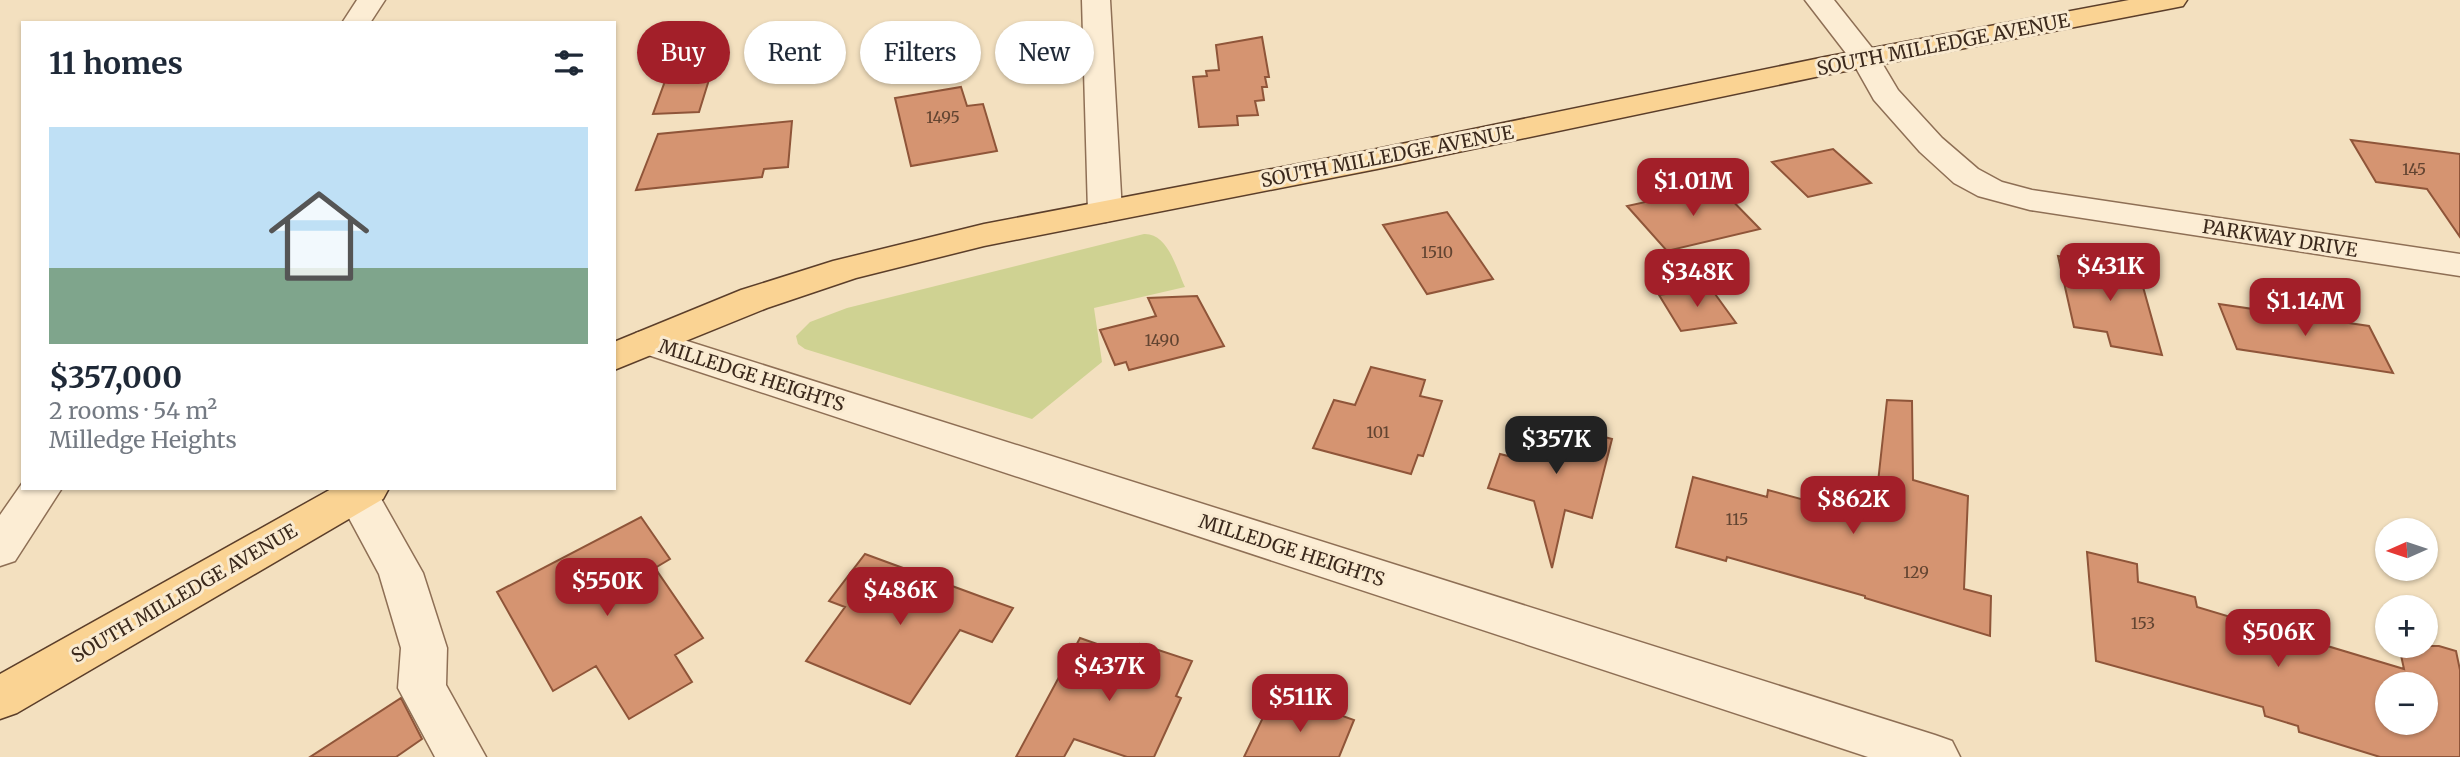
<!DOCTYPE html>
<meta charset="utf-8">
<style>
:root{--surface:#fff;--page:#f2f2f3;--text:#1f2937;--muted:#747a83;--accent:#a31f29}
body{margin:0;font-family:Merriweather,serif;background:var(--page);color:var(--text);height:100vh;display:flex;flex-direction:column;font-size:26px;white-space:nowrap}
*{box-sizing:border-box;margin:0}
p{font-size:23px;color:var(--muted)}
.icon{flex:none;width:38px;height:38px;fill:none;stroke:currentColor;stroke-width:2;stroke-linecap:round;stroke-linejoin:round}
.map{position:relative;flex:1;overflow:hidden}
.side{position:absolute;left:21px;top:21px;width:595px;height:469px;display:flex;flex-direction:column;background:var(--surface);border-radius:0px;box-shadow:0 2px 5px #0004}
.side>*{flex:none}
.guide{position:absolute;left:637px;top:21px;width:665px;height:63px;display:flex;gap:14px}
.needle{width:46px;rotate:267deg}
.buttons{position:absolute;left:2375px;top:518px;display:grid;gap:14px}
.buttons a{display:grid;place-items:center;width:63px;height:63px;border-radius:50%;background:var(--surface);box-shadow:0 2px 5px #0004;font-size:35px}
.price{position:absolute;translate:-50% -60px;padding:0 16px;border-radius:14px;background:var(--accent);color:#fff;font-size:23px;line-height:46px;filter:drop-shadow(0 2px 4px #0008)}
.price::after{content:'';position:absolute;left:50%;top:42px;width:21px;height:16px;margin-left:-10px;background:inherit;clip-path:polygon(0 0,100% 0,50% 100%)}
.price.active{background:#222;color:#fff}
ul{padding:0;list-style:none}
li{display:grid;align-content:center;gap:14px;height:371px;padding:0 28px}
li span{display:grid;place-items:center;height:217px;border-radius:0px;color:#555}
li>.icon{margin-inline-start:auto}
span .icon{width:126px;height:126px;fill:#fffc;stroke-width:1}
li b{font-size:30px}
h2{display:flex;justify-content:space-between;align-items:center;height:84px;padding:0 28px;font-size:30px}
.chip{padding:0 24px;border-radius:32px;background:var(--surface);box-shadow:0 2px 5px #0004;font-size:24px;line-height:63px}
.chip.active{background:var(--accent);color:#fff}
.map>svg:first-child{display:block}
.green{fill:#cfd292}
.building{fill:#d59471;stroke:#8f5539;stroke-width:2;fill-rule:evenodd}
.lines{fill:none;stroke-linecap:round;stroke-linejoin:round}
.minor-casing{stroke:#8e6f55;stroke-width:3}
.major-casing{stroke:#5b3e2a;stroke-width:3}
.minor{fill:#fcedd4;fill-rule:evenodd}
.major{fill:#fad393;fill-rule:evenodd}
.labels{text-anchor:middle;stroke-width:6;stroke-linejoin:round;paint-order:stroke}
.number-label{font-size:16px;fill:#624431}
.street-label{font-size:19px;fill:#3b291c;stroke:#f9ead0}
</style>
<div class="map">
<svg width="2460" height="757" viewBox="0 0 2460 757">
<rect width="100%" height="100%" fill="#f3e0bf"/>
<path class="green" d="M1144,234C1168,233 1176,268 1185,287L1094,308L1102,362L1032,419L805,349L798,344L796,336L810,322L847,308Z"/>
<path class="building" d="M1262,37L1269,77H1265L1267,87H1262L1264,100L1255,101L1258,115L1237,116L1238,125L1199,127L1193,77L1207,76L1206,71L1219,70L1216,45Z
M712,70L699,112L653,114L668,73Z
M961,87L967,106L983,104L997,151L911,166L895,98Z
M792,121L788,167L764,169L762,177L636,190L658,134Z
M2351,140L2460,154V237L2427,189L2376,182Z
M1833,149L1871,183L1808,197L1772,162Z
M1718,186L1760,229L1667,251L1627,206Z
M1447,212L1493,279L1427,294L1383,225Z
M2058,256L2138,269L2162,355L2111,346L2107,332L2074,327Z
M1710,287L1736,323L1681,331L1659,295Z
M1197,296L1224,346L1129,370L1126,362L1115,365L1100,330L1156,316L1148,298Z
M2219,304L2369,326L2393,373L2237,349Z
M1371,367L1425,380L1420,396L1442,401L1423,456L1418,455L1411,474L1313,448L1334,400L1355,405Z
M1887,400L1912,401L1913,480L1968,496L1964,589L1991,596L1990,636L1865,598V596L1727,557L1726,561L1676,547L1693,477L1767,497L1768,490L1874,519Z
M1537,419L1612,439L1592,518L1565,510L1552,568L1534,501L1488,488L1500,454L1524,460Z
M641,517L670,559L655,568L703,638L675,655L692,682L629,719L596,666L553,691L497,592Z
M2087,552L2137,564L2138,582L2195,597L2197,607L2404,669L2399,646H2439L2456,651L2460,670V757H2380L2299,732L2298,726L2265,716L2263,707L2096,661ZM2387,684H2426V723H2387Z
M865,554L982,597L1013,608L992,642L960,630L910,704L806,661L845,607L829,601Z
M1080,638L1134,657L1140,644L1192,661L1176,696L1181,698L1154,757H1127L1074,739L1064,757H1016Z
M401,698L422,739L396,757H310Z
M1301,701L1354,720L1339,757H1244L1269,705L1295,715Z"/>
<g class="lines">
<defs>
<path id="minor" d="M357,0H385L370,23H342Z
M1082,0H1110L1122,212L1117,219L1105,222L1093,219L1088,212Z
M1805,0H1834L1876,53L1898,90L1942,138L1978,169L2002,182L2032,190L2460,254V276L2030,210L1978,196L1954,183L1920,152L1874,100L1852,61Z
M649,329L1935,735L1952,741L1960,757H1868L636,351L630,342L636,333Z
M23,482V488H62L15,561L0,566V515Z
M339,488H375L423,573L447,648L446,685L486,757H435L398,688L401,648L379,574L336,494Z"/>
<path id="major" d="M2129,0H2187L2183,6L2173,8L1825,75L1377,169L984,246L856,278L767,308L614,370V342L741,290L833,261L984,224L1377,149L1825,57Z
M333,488H389L383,499L17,713L0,719V674Z"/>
</defs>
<use href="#minor" class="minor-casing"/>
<use href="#major" class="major-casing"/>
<use href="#minor" class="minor"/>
<use href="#major" class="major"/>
</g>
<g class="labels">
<g class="number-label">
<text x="943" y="123">1495</text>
<text x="2414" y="175">145</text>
<text x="1437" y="258">1510</text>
<text x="1162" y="346">1490</text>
<text x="1378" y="438">101</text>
<text x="1737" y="525">115</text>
<text x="1916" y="578">129</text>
<text x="2143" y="629">153</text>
</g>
<g class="street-label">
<text transform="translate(1943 44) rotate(-11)" y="7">SOUTH MILLEDGE AVENUE</text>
<text transform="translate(1387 156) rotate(-11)" y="7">SOUTH MILLEDGE AVENUE</text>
<text transform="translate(2280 238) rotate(9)" y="7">PARKWAY DRIVE</text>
<text transform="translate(752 375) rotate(18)" y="7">MILLEDGE HEIGHTS</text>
<text transform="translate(1292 550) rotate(18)" y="7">MILLEDGE HEIGHTS</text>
<text transform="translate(184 593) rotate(-30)" y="7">SOUTH MILLEDGE AVENUE</text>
</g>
</g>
</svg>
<div class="buttons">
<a><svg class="needle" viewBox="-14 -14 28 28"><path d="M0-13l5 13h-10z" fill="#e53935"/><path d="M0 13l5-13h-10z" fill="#747a83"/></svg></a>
<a>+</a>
<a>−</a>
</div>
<b class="price" style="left:1693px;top:218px">$1.01M</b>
<b class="price" style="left:2110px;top:303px">$431K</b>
<b class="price" style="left:1697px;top:309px">$348K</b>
<b class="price" style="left:2305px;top:338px">$1.14M</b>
<b class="price active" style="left:1556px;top:476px">$357K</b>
<b class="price" style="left:1853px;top:536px">$862K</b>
<b class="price" style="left:607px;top:618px">$550K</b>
<b class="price" style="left:900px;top:627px">$486K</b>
<b class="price" style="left:2278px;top:669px">$506K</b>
<b class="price" style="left:1109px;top:703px">$437K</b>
<b class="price" style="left:1300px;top:734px">$511K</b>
<div class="guide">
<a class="chip active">Buy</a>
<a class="chip">Rent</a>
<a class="chip">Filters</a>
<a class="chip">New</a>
</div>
<section class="side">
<h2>11 homes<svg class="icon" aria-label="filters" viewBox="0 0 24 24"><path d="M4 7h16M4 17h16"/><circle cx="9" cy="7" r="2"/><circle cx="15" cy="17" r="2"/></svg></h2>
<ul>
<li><span style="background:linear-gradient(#bfe0f5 65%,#7fa58c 0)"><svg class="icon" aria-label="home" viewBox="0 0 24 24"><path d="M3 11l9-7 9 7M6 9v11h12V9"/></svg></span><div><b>$357,000</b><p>2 rooms · 54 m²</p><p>Milledge Heights</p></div></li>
</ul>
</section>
</div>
